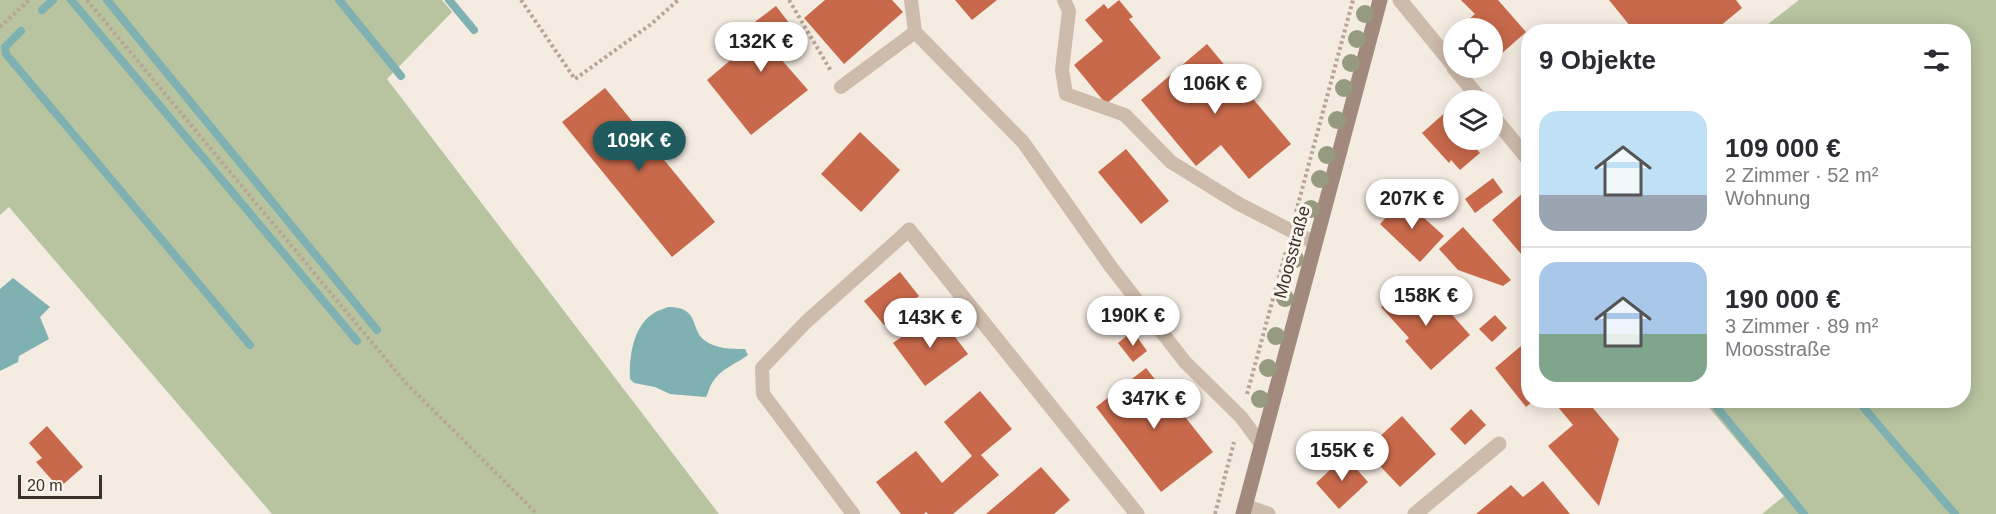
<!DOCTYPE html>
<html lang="de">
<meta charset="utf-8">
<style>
:root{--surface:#fff;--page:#f2f2f3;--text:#2b2b33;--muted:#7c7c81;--line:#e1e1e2;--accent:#1f5a5e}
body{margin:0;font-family:Helvetica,sans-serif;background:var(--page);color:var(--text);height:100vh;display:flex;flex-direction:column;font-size:22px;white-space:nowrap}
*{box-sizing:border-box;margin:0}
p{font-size:20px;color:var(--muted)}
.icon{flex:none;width:33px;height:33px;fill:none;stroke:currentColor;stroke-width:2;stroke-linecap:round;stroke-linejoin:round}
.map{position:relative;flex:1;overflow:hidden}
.panel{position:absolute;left:1521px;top:24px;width:450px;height:384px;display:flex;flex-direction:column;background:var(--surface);border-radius:24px;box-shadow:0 3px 15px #0003}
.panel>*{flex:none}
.tools{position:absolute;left:1443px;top:18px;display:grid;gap:12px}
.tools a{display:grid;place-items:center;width:60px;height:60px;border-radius:50%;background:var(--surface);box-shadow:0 3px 15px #0003;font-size:30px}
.scale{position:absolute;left:18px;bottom:15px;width:84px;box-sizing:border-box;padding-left:6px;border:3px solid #3b302b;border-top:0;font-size:16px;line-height:21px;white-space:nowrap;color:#3b302b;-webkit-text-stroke:4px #fbf5ee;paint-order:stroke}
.price{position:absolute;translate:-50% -51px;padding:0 14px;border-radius:21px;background:#fff;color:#222;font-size:20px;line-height:39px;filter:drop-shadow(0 2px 3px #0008)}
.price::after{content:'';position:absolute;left:50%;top:36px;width:18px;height:14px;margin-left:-9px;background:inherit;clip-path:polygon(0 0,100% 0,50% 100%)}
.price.selected{background:var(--accent);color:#fff}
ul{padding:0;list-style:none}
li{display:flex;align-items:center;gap:18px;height:150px;padding:0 18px}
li+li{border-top:2px solid var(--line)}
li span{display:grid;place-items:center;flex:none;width:168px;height:120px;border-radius:18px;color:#555}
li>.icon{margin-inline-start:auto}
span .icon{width:72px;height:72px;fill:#fffc;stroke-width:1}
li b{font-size:26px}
h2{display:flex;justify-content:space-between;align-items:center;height:72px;padding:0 18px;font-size:26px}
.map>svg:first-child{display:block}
.green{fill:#b8c4a0}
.water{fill:#7fb0b2}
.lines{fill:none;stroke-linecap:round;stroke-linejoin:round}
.stream{stroke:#7fb0b2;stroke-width:8}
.building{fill:#c8694b}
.path{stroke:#b9a596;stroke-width:4;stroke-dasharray:3 3;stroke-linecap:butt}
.lane{stroke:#cdbbac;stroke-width:14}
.street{stroke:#cdbbac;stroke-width:15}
.secondary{stroke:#a18a7d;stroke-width:15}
.tree{fill:#969b7f}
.labels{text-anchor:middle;stroke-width:6;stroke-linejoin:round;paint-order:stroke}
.street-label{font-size:18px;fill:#3b302b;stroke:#fbf5ee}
</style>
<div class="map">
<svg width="1996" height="514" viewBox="0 0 1996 514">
<rect width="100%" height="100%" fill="#f4ebe1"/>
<path class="green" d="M0,0H442L452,12L387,79L719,514H272L9,207L0,215Z
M1799,0H1996V514H1762L1784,496L1705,403L1709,400H1964V32L1759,31Z"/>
<path class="water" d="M13,278L50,307L40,317L49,339L19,356L18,362L0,371V289Z
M668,307C700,307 690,329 704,340C716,349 731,349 745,349L748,355C736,364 720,369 712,383C709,387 709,392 706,397L670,394L655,387L634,383L630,379C629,357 633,326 654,313C658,310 664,309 668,307Z"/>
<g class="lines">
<path class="stream" d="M71,0L357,341
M107,0L377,330
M339,0L401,76
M449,0L474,30
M42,10L53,0
M21,31L5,47L6,54L250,345
M1857,400L1955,514
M1715,405L1804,514"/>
</g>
<path class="building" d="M825,0H892L903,12L844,64L804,18Z
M955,0H997L972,20Z
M1119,0L1133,17L1129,19L1161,58L1106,104L1074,65L1103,41L1085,20L1104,4L1108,9Z
M1461,0H1498L1526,32L1492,62V28H1459L1475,14Z
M1609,0H1736L1742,8L1713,32H1635Z
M776,6L803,41L780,58L808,90L751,135L707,80L746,47L737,35Z
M1207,44L1291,144L1249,179L1221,145L1196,166L1141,100Z
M605,88L715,222L672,257L562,122Z
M1448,110L1454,116V140H1475L1471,143L1480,153L1460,170L1451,160L1449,163L1422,133Z
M860,132L900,170L861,212L821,174Z
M1126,149L1169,201L1141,224L1098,172Z
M1493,178L1503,192L1475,213L1465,199Z
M1524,192L1528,198V262L1492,220Z
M1403,199L1444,236L1420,262L1380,224Z
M1463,227L1511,280L1503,286L1458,270L1439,249Z
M900,272L919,296L884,325L864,301Z
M1407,285L1431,312L1441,302L1470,335L1431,370L1405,341L1409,338L1381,307Z
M936,312L968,354L925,386L893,343Z
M1495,315L1507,328L1492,342L1479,329Z
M1133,331L1147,351L1133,362L1118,343Z
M1528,340V400H1534L1526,407L1495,368Z
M1146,368L1213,452L1161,492L1096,407Z
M980,391L1012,429L981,455L999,475L953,514H928L926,512L924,514H901L876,482L916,451L942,483L972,456L944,422Z
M1552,400H1600L1601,402L1593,408L1619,439L1599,506L1548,446L1573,425Z
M1471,409L1486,425L1465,445L1450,429Z
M1402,416L1436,454L1400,487L1365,450Z
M47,426L83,467L59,488L36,462L42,458L29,443Z
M1345,456L1368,482L1339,509L1316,483Z
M1041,467L1070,500L1054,514H986Z
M1543,481L1570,514H1476L1511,485L1523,497Z"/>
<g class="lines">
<path class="path" d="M87,0L404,381L537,514
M521,0L575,79L650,25L678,0
M789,0L831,71
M0,27L29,0
M1296,212L1353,0
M1247,394L1286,251
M1215,514L1234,442"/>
<path class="lane" d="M911,0L915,32L1023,142L1111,267L1185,362L1241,417L1261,444
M1064,0L1069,11L1062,70L1066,94L1125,115L1171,162L1239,204L1315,243
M841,87L915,32
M853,514L763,394L762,368L806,322L909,230"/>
<path class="street" d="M1400,0L1454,66
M1454,68L1481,100
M1492,115L1528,159
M909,230L1137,514
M1245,506L1268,514
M1415,514L1499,444"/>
<path class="secondary" d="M1243,514L1380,0"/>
</g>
<g class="tree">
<circle cx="1365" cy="14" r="9"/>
<circle cx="1357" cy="39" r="9"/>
<circle cx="1351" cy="63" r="9"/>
<circle cx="1344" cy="88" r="9"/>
<circle cx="1337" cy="120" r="9"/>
<circle cx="1327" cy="155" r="9"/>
<circle cx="1320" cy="179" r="9"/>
<circle cx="1311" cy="209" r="9"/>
<circle cx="1295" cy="259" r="9"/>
<circle cx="1285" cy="298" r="9"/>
<circle cx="1276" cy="336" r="9"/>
<circle cx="1268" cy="368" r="9"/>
<circle cx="1260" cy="399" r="9"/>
</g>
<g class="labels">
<g class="street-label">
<text transform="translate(1292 252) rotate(-75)" y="6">Moosstraße</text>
</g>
</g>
</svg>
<div class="tools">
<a><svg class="icon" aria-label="locate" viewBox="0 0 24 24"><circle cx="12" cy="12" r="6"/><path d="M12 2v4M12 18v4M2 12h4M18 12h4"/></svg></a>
<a><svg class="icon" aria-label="layers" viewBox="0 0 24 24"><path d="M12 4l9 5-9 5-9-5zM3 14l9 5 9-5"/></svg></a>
</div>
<div class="scale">20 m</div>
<b class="price" style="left:761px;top:73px">132K €</b>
<b class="price" style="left:1215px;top:115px">106K €</b>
<b class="price selected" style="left:639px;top:172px">109K €</b>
<b class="price" style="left:1412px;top:230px">207K €</b>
<b class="price" style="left:1426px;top:327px">158K €</b>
<b class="price" style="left:1133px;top:347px">190K €</b>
<b class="price" style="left:930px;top:349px">143K €</b>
<b class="price" style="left:1154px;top:430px">347K €</b>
<b class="price" style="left:1342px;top:482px">155K €</b>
<section class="panel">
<h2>9 Objekte<svg class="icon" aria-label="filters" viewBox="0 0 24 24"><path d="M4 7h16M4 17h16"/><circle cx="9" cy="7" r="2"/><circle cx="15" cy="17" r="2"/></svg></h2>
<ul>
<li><span style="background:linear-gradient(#bfe0f5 70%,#9aa5b1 0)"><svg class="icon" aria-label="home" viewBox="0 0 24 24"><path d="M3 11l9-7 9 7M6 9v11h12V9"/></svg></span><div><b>109 000 €</b><p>2 Zimmer · 52 m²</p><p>Wohnung</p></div></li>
<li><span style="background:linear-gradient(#a9c7e8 60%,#7fa58c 0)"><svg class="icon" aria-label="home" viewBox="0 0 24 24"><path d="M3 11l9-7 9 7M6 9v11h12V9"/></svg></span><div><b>190 000 €</b><p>3 Zimmer · 89 m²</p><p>Moosstraße</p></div></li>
</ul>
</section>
</div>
